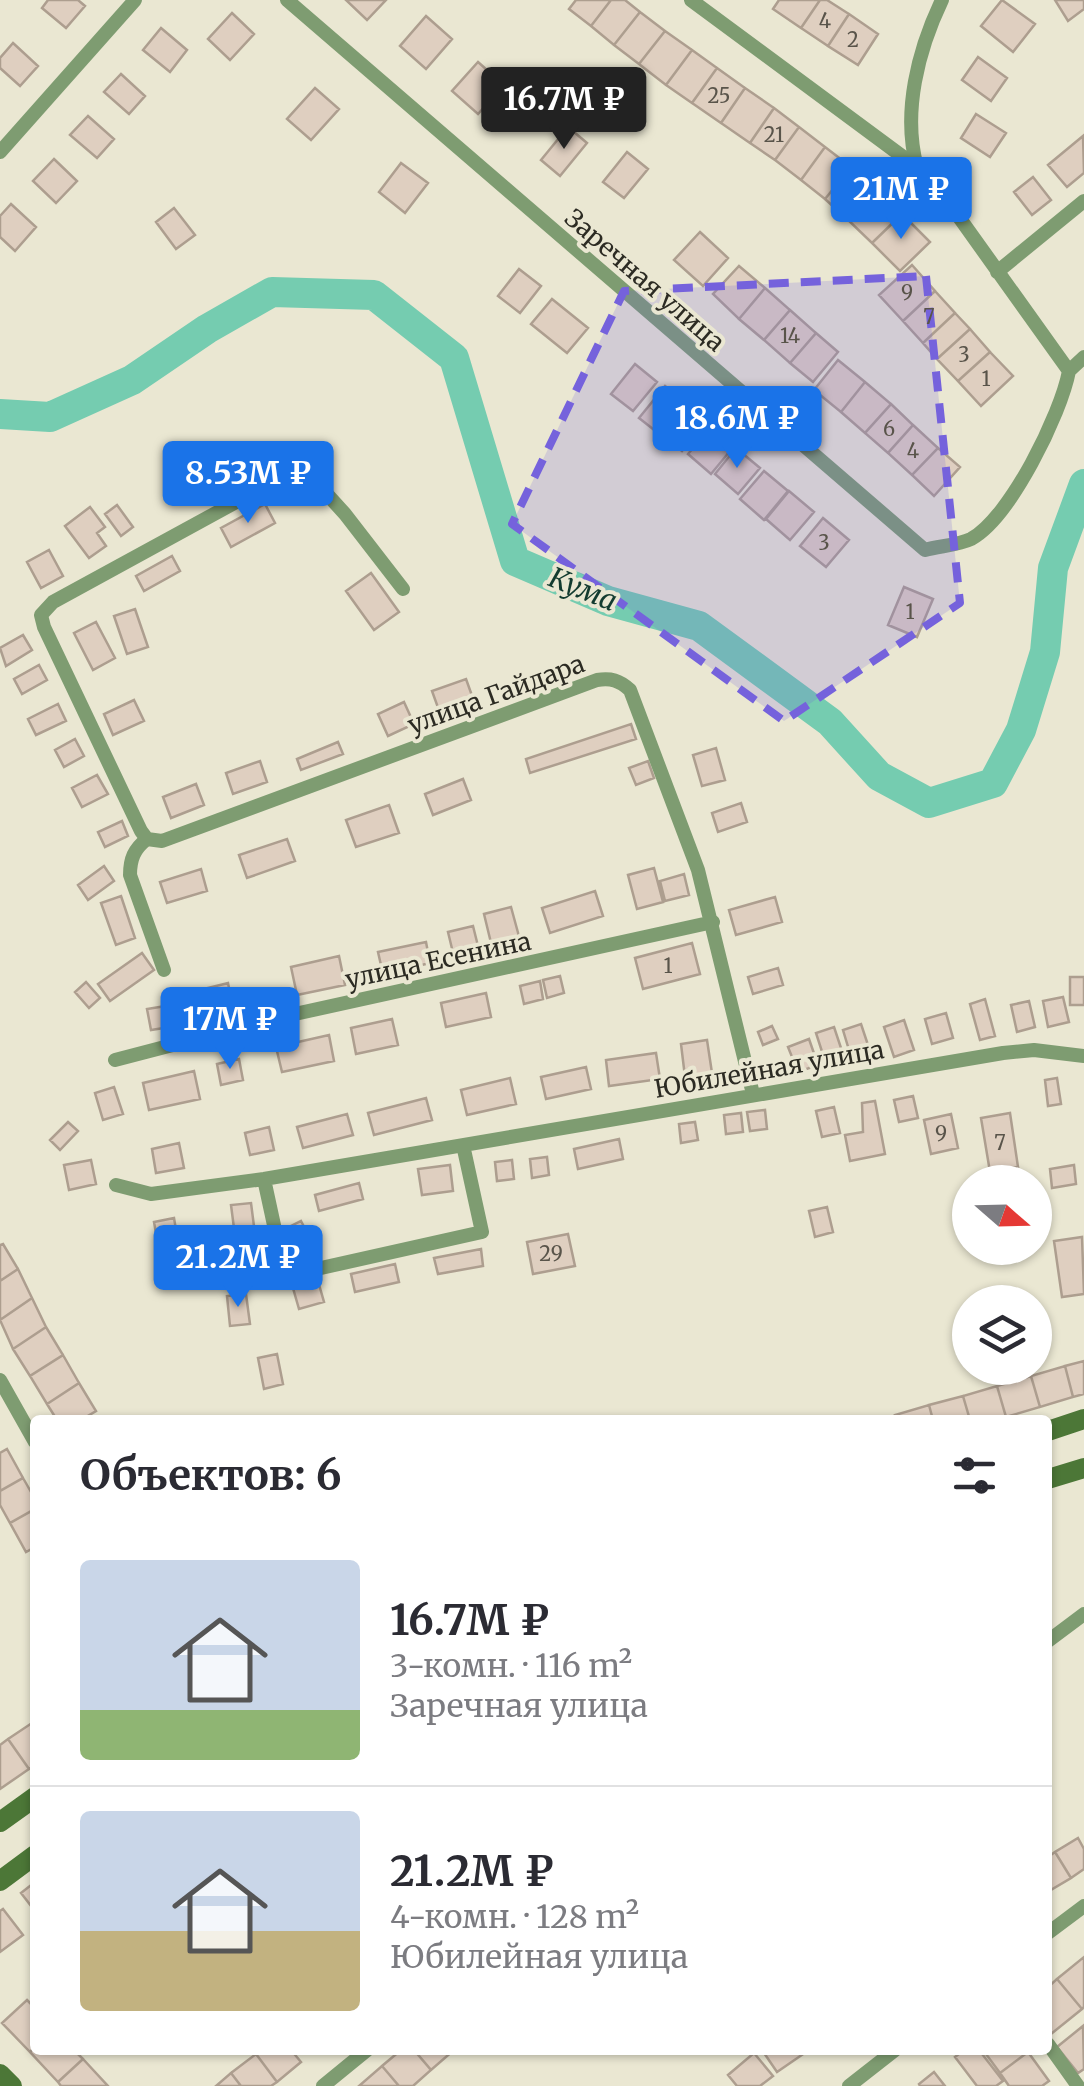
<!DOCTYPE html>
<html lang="ru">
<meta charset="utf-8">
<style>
:root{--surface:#fff;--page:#f2f2f3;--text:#2b2b33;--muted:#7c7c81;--line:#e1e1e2;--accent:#1a73e8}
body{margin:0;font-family:Merriweather,serif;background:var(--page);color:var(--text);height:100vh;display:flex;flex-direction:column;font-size:38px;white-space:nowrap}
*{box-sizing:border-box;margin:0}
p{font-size:32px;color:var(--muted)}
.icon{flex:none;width:55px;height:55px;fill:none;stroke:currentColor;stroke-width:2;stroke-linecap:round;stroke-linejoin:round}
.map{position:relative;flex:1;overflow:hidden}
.side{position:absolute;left:30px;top:1415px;width:1022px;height:640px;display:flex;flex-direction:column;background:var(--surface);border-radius:10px;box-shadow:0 2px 8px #0004}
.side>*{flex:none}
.needle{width:65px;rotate:110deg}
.controls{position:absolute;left:952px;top:1165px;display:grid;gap:20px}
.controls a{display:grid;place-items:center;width:100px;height:100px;border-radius:50%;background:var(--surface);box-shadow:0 2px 8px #0004;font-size:50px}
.price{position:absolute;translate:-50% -85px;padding:0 22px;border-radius:10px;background:var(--accent);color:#fff;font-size:32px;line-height:65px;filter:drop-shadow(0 2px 5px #0008)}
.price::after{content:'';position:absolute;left:50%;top:60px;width:30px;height:22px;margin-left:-15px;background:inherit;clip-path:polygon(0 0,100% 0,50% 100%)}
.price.selected{background:#222;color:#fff}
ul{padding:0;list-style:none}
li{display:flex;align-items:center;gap:30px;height:250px;padding:0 50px}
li+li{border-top:2px solid var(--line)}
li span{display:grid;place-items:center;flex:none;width:280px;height:200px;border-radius:10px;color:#555}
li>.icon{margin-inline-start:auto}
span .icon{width:120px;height:120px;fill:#fffc;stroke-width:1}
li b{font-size:42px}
h2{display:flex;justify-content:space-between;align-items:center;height:120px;padding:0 50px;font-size:42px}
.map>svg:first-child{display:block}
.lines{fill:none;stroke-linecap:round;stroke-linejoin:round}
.river{stroke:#75ccb0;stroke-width:30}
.building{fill:#dfcfc0;stroke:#ad9e8f;stroke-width:2.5}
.street{stroke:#7e9c71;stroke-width:14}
.secondary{stroke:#4c7737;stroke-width:20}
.marked{fill:#7562dc;fill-opacity:0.2;stroke:#7562dc;stroke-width:8;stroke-dasharray:20 12;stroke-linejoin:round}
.labels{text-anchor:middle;stroke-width:8;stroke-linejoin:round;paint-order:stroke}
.number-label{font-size:20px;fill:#59544a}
.street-label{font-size:25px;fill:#2c2b23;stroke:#eae7d2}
.water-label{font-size:28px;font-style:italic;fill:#133b2f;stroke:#eae7d2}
</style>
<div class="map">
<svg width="1084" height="2086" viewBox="0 0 1084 2086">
<rect width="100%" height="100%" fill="#eae7d2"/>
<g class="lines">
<path class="river" d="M0,414L50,417L132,380L207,329L272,292L374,295L454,358L515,561L608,601L699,626L830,722L879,776L929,803L993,783L1021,730L1045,652L1053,568L1084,484"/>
</g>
<path class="building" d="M48,0H78L85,6L66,28L42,8Z
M346,0H386L367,20Z
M576,0H611L591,26L569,9Z
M611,0H625L640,12L614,45L591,26Z
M779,0H820L801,28L773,9Z
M820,0H827L849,14L828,46L801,28Z
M1002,0L1035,24L1013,52L981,26Z
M1055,0H1084V9L1068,21Z
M640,12L665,31L639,64L614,45Z
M232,13L254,34L230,60L208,39Z
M849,14L878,34L858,65L828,46Z
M426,16L452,39L426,69L400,46Z
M161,28L187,50L170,72L143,50Z
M665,31L692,50L666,85L639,64Z
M13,43L38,66L20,86L0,68V58Z
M692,50L717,68L692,103L666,85Z
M978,57L1007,78L991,101L962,80Z
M478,62L504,85L478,114L452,91Z
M717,68L745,88L721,123L692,103Z
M121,74L145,96L129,114L104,92Z
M315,88L339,109L311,140L287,119Z
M745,88L774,108L750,143L721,123Z
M774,108L799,127L775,160L750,143Z
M976,114L1006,133L990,157L961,138Z
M88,116L114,139L97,158L70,135Z
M568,127L587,143L560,176L541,160Z
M799,127L825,147L801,180L775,160Z
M1083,136L1084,173L1067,187L1048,165Z
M825,147L851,167L825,199L801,180Z
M627,152L648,169L624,198L603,182Z
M54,159L77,181L56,203L33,181Z
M401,163L428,183L405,213L379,192Z
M851,167L876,189L847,219L825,199Z
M1033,177L1051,200L1032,215L1014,192Z
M876,189L902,214L872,243L847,219Z
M11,204L36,227L15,251L0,237V216Z
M174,208L195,235L176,249L156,222Z
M902,214L930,242L900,271L872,243Z
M700,232L728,258L703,286L674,260Z
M912,265L935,291L903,321L879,295Z
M739,266L765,288L739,319L713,294Z
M519,269L541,286L520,313L498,296Z
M765,288L790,310L764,340L739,319Z
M935,291L955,313L923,343L903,321Z
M552,299L588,328L567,353L531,324Z
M790,310L816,333L790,363L764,340Z
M955,313L970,329L937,359L923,343Z
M970,329L990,352L958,381L937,359Z
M816,333L838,352L813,382L790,363Z
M990,352L1013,376L981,406L958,381Z
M838,360L865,382L841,412L814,390Z
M635,364L657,382L633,411L611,394Z
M865,382L891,404L865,433L841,412Z
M665,386L684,401L658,433L639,418Z
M891,404L913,425L888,453L865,433Z
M687,407L706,422L682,451L664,436Z
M913,425L938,448L912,475L888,453Z
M712,426L735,445L711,474L688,454Z
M736,448L760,468L738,494L715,474Z
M938,448L960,467L934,496L912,475Z
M764,471L788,491L764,520L740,499Z
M789,491L814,512L790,540L766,519Z
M265,504L275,523L231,547L221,528Z
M117,505L133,527L121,536L105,514Z
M90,507L105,527L97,533L106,546L89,558L65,526Z
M823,518L849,540L826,567L800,546Z
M49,550L63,576L41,588L27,562Z
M172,556L180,571L144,591L136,576Z
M371,573L399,612L374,630L346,591Z
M904,587L933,599L917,637L888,625Z
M135,609L148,647L127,654L114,616Z
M96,622L115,658L93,670L74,633Z
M23,635L32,650L6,666L0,648Z
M39,665L47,680L22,694L14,679Z
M466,679L475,704L441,716L432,691Z
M134,700L144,721L113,735L104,714Z
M404,702L414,724L388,736L378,714Z
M58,704L66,721L36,735L28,719Z
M631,724L636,739L530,773L526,759Z
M75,739L84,756L64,767L55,750Z
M338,742L343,754L301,770L297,759Z
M716,748L725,780L702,786L693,755Z
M260,761L267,782L233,794L226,773Z
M648,761L654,778L636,785L629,768Z
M97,775L108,794L82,807L72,788Z
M463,779L471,800L433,815L425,794Z
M196,784L204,805L171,818L163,797Z
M741,803L747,822L718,832L712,813Z
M389,805L399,833L356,847L346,820Z
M122,821L128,836L105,847L98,832Z
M287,839L295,861L247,878L239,855Z
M104,866L114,881L88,900L78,885Z
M654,868L663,902L637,909L628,875Z
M201,869L207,891L167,903L160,882Z
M684,874L689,895L665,901L660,881Z
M595,891L603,916L550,933L542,908Z
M121,896L135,938L116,945L101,903Z
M775,897L782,922L736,935L729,910Z
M511,907L520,940L492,947L484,914Z
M473,926L479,950L454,957L448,932Z
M426,942L430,963L383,974L378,952Z
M692,943L700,974L643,989L635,958Z
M142,953L154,970L110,1001L98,984Z
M339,956L345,985L297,995L291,967Z
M778,968L783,985L753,994L748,977Z
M560,976L564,993L547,998L543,980Z
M1070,977H1084V1005H1070Z
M540,981L543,999L524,1004L520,986Z
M86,982L100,998L89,1008L75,992Z
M228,983L234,1013L210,1018L204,989Z
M486,993L491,1017L446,1027L441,1003Z
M1063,997L1069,1022L1048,1027L1043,1001Z
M985,999L995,1036L980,1040L970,1004Z
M1029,1001L1035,1027L1017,1032L1011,1005Z
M166,1006L170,1027L151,1030L147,1009Z
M946,1013L953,1038L932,1044L925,1019Z
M392,1019L398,1045L356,1054L351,1028Z
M904,1020L914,1050L894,1057L884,1027Z
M861,1024L871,1054L852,1060L843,1030Z
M772,1026L778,1039L763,1045L758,1032Z
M834,1027L844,1057L826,1064L816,1033Z
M329,1035L334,1061L282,1072L276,1047Z
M809,1039L818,1065L798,1072L788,1047Z
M707,1040L712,1073L685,1077L681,1044Z
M656,1053L660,1079L609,1086L606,1060Z
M239,1059L243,1080L221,1085L217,1064Z
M586,1067L591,1089L546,1099L541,1077Z
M194,1071L200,1099L149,1110L143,1083Z
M510,1078L516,1104L467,1115L461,1090Z
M1057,1078L1061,1104L1048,1106L1045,1080Z
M114,1087L123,1114L103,1120L95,1093Z
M913,1096L918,1118L899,1122L894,1100Z
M426,1098L432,1120L374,1135L368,1113Z
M875,1101L885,1154L850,1161L845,1135L863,1132L862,1103Z
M834,1107L840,1133L822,1137L816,1111Z
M765,1110L767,1129L750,1131L747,1112Z
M741,1113L743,1132L726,1134L724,1115Z
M1010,1113L1018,1167L990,1172L981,1118Z
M347,1114L353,1135L303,1148L297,1127Z
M951,1114L958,1148L931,1154L924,1120Z
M68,1122L78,1131L60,1150L50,1140Z
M695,1122L698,1140L681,1143L679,1124Z
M269,1127L274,1150L250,1155L245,1133Z
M619,1139L623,1159L578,1169L574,1149Z
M179,1143L184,1168L156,1173L152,1149Z
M547,1157L549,1175L532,1178L530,1159Z
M91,1160L96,1184L69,1190L64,1165Z
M512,1160L514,1179L497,1181L495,1162Z
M450,1165L453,1191L422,1195L418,1169Z
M1074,1165L1076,1184L1052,1188L1050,1169Z
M359,1183L363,1199L319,1211L315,1195Z
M251,1203L255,1234L235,1236L231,1205Z
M827,1207L833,1232L815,1237L809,1211Z
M174,1218L180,1253L160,1256L154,1222Z
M301,1221L310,1238L294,1246L285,1229Z
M568,1234L575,1266L533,1274L527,1242Z
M1082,1237L1084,1294L1062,1297L1054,1241Z
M3,1244L18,1269L0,1281V1245Z
M481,1249L483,1266L438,1274L434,1258Z
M395,1264L399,1282L355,1292L351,1274Z
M18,1269L32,1298L0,1320V1281Z
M318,1281L324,1302L299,1309L293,1288Z
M246,1294L250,1324L230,1326L227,1296Z
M32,1298L46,1327L13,1349L0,1320Z
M46,1327L63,1355L30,1376L13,1349Z
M277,1354L283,1384L264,1389L258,1358Z
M63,1355L79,1383L47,1404L30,1376Z
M1084,1361V1394L1073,1397L1065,1366Z
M1065,1366L1073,1397L1040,1407L1031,1376Z
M1031,1376L1040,1407L1006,1417L997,1386Z
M79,1383L96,1411L81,1420H57L47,1404Z
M997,1386L1006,1417L970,1420L963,1396Z
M963,1396L970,1420H933L929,1405Z
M929,1405L933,1420H897L895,1415Z
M7,1449L23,1478L0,1491V1453Z
M23,1478L35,1499V1509L10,1523L0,1505V1491Z
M35,1509V1547L26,1552L10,1523Z
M35,1721V1765L29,1769L8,1739Z
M8,1739L29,1769L0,1789V1745Z
M1078,1838L1084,1849V1869L1071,1878L1055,1852Z
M1055,1852L1071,1878L1049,1891L1048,1857Z
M35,1882V1911L21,1893Z
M3,1909L23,1935L0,1952V1911Z
M1084,1957V2007L1082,2009L1057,1979Z
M1057,1979L1082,2009L1051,2034L1048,2030V1987Z
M27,2000L35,2008V2047L30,2052L2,2023Z
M1083,2026L1084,2069L1078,2073L1057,2047Z
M35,2047V2050H74L83,2059L58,2082L30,2052Z
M261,2050H291L301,2062L277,2082L256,2054Z
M401,2050H414L431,2070L413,2086H399L382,2066Z
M414,2050H454L431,2070Z
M762,2050H809L777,2072Z
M964,2050H979L1003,2081L996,2086H977L955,2057Z
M983,2050H1027L1028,2052L1000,2073Z
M1028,2052L1049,2081L1042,2086H1009L1000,2073Z
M754,2053L773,2076L760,2086H737L728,2075Z
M256,2054L277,2082L271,2086H241L231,2073Z
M83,2059L108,2086H61L58,2082Z
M382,2066L399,2086H359Z
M934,2072L945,2086H920L919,2084Z
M231,2073L241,2086H216Z"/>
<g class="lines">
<path class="street" d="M287,0L925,550C939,546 959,545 971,539C1010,518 1061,414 1069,371
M691,0L918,168L946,199L1069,371
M0,152L135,0
M917,167C902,113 918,50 942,0
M997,272L1084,201
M1069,371L1084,357
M403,589L345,514L305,470L291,472L53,602L41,615L44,627L141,831L147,839L162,841L597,680C611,678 619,680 630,690L698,870L753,1094
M147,839C134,849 130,859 130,875L164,970
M115,1060L272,1019L713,922
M264,1179L285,1276L482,1232L463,1145
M116,1185L151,1194L264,1179L1003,1053L1034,1050L1084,1056
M0,1380L35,1442
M1048,1641L1084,1614
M1048,1933L1084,1906
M1048,2044L1078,2086
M323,2086L367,2050
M849,2086L895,2050"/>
<path class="secondary" d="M1048,1431L1084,1419
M1048,1479L1084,1468
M0,1822L35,1797
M0,1881L35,1855
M0,2074L12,2086"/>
</g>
<path class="marked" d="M926,276L960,603L784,721L512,524L624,291Z"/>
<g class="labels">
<g class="number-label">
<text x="825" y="28">4</text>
<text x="853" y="47">2</text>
<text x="719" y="103">25</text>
<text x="774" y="142">21</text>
<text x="907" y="300">9</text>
<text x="929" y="324">7</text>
<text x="790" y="343">14</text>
<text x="964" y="362">3</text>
<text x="986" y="386">1</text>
<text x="889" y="436">6</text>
<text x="913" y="458">4</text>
<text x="824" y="550">3</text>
<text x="910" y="619">1</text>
<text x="668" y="973">1</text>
<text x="941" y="1141">9</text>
<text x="1000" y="1150">7</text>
<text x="551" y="1261">29</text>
</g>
<g class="street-label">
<text transform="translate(645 280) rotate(41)" y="9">Заречная улица</text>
<text transform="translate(496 694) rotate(-20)" y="9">улица Гайдара</text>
<text transform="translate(438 960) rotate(-12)" y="9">улица Есенина</text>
<text transform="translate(769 1069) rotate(-10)" y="9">Юбилейная улица</text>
</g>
<g class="water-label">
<text transform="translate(583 589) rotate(22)" y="10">Кума</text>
</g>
</g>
</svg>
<div class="controls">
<a><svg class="needle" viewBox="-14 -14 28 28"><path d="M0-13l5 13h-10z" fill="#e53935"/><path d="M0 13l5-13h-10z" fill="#7c7c81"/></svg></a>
<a><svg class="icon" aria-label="layers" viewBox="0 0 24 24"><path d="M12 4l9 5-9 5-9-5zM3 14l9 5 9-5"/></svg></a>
</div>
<b class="price selected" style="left:564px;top:152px">16.7M ₽</b>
<b class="price" style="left:901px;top:242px">21M ₽</b>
<b class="price" style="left:737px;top:471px">18.6M ₽</b>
<b class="price" style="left:248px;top:526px">8.53M ₽</b>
<b class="price" style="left:230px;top:1072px">17M ₽</b>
<b class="price" style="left:238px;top:1310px">21.2M ₽</b>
<section class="side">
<h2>Объектов: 6<svg class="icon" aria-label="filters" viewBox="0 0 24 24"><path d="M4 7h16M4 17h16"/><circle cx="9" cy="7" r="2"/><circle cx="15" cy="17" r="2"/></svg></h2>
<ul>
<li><span style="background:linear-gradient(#c9d6e8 75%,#8fb573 0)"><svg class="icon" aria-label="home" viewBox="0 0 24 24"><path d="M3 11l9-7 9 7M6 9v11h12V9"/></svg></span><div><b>16.7M ₽</b><p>3-комн. · 116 m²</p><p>Заречная улица</p></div></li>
<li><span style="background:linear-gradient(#c9d6e8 60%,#c2b280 0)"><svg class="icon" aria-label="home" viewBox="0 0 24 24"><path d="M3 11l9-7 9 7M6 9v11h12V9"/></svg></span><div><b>21.2M ₽</b><p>4-комн. · 128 m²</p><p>Юбилейная улица</p></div></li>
</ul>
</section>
</div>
